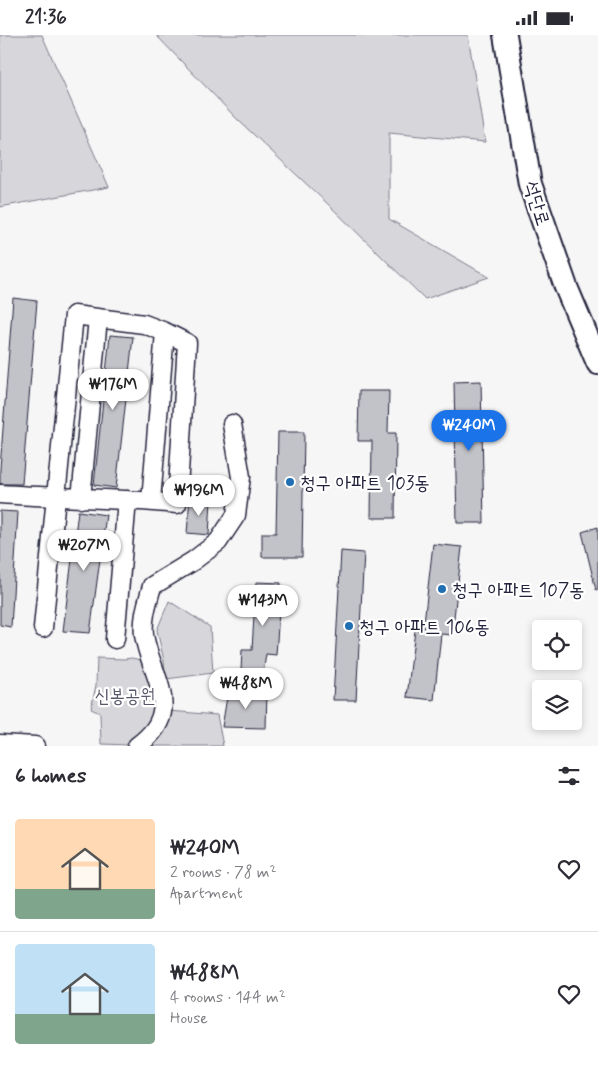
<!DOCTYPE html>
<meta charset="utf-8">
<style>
:root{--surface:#fff;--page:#f7f7f7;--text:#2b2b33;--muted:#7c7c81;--line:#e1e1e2;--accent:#1a73e8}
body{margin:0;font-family:Mynerve,"Poor Story",sans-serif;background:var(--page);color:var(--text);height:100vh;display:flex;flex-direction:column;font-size:19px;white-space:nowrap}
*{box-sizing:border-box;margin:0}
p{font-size:16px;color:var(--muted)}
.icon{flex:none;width:28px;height:28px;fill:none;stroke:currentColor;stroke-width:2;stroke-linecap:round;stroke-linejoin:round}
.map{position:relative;height:711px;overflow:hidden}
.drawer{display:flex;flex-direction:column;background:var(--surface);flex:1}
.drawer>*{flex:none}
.fabs{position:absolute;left:532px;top:585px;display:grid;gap:10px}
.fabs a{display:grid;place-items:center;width:50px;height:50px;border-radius:5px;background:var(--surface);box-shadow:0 2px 8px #0003;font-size:25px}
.price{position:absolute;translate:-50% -42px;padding:0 11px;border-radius:18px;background:#fff;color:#222;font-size:16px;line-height:32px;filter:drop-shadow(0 1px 2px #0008)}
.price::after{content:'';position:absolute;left:50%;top:30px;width:15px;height:11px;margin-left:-8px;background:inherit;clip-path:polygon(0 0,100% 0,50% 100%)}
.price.selected{background:var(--accent);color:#fff}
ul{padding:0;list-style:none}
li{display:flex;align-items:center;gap:15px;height:125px;padding:0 15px}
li+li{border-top:1px solid var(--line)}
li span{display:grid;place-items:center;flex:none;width:140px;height:100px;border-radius:5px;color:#555}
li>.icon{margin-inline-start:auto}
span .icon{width:60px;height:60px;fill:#fffc;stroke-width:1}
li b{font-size:21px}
h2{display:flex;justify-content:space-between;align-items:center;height:60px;padding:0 15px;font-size:21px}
.status{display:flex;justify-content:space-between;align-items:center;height:35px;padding:0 25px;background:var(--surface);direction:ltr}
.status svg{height:14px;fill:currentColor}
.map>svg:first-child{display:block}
.green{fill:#d7d7db;stroke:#7c7c8b}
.building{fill:#c2c2c9;stroke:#22223b}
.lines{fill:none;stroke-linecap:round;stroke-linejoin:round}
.minor-casing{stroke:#22223b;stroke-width:21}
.major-casing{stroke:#22223b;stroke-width:26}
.minor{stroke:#fff;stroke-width:18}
.major{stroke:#fff;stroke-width:22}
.poi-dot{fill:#1f6fb2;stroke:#fff;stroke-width:2}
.labels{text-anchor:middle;stroke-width:4.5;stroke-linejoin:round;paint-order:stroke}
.street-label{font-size:19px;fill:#22223b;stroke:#fff}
.poi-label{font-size:19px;fill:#22223b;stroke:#fff;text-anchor:start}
.park-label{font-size:19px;fill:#58586b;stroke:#fff}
</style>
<div class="status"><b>21:36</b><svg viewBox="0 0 49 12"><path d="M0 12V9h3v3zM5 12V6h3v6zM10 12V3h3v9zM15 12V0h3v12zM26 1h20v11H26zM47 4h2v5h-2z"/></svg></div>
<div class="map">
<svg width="598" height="711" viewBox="0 0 598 711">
<rect width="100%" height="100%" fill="#f6f6f7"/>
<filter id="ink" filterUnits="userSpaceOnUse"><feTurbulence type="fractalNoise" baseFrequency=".02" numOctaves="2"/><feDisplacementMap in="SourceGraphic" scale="10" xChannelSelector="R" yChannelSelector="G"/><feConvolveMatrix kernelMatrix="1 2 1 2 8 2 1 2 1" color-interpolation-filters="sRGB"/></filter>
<g filter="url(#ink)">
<path class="green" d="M0,0H42L109,152L0,172Z
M156,0H468L485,107L389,98V184L489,242L425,264L331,172L237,84Z
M169,566L210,592L213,638L166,644L164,626L157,595Z
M97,623L124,624L132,623L145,626L158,659L154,687L130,710L101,709L100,678L91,674L96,650Z
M169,676L217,680L223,711H144Z"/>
<path class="building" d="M13,263L37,266L22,449H0V433Z
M110,300L133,302L116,453L94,450Z
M481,346L484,488H457L454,347Z
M359,356H389L388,398H396L395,483H371L372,406H358Z
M278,397H304L302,522H262V498H276Z
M190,463L211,465L209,500L187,498Z
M0,476L18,477L11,592L0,590Z
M78,476L106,480L90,598L63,596Z
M598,492V554L596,555L582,497Z
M433,509L462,512L452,600L441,599L434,665L407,662L415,595L423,596Z
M341,516L364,518L356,665H333Z
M256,547L281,548L276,620L266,619L263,639L241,636L242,615H252Z
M228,656H267L266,693L222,692Z"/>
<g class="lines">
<defs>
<path id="minor" d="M0,459C59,463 118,463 177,469L187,308L165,297L144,289L74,280L43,593
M81,464L98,283
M151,466L165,297
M115,604L127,465
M0,709L35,711
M137,711C186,676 151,643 144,600C142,583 148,566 152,551L193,526L218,507L236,480L241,442L232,389"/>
<path id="major" d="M505,0L530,149L566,252L598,328"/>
</defs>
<use href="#minor" class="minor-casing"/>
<use href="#major" class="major-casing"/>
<use href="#minor" class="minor"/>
<use href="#major" class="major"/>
</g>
</g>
<g class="poi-dot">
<circle cx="290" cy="447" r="5"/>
<circle cx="442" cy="554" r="5"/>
<circle cx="349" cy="591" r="5"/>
</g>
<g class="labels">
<g class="street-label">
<text transform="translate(538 168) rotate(73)" y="7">석단로</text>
</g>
<g class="poi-label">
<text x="300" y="454">청구 아파트 103동</text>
<text x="452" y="561">청구 아파트 107동</text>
<text x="359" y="598">청구 아파트 106동</text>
</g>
<g class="park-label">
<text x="125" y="667">신봉공원</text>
</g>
</g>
</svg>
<div class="fabs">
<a><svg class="icon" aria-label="locate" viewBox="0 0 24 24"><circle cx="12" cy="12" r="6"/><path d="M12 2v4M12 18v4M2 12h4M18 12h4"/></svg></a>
<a><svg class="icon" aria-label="layers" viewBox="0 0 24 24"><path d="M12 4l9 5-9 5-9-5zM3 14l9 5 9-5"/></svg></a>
</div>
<b class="price" style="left:113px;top:376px">₩176M</b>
<b class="price selected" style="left:469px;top:417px">₩240M</b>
<b class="price" style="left:199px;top:482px">₩196M</b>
<b class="price" style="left:84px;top:537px">₩207M</b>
<b class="price" style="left:263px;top:592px">₩143M</b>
<b class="price" style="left:246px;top:675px">₩488M</b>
</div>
<section class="drawer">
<h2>6 homes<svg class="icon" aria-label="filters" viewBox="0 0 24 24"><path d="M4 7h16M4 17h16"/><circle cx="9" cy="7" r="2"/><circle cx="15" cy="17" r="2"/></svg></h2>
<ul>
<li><span style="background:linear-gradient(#ffd9b3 70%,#7fa58c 0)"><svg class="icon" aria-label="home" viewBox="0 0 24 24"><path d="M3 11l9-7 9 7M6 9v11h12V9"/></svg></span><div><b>₩240M</b><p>2 rooms · 78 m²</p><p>Apartment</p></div><svg class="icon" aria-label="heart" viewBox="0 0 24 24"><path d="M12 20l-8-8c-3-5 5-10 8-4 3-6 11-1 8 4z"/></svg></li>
<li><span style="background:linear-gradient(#bfe0f5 70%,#7fa58c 0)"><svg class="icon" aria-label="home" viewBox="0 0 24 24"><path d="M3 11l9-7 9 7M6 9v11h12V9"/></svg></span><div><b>₩488M</b><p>4 rooms · 144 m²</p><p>House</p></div><svg class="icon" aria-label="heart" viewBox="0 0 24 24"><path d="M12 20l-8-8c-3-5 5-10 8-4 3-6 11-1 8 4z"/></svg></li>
</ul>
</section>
